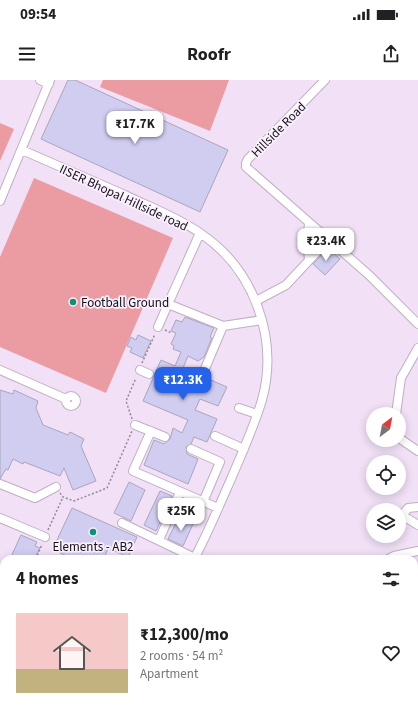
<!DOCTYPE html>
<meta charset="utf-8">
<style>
:root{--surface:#fff;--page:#f6f6f6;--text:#202124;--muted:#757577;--line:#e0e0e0;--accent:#2563eb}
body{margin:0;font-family:"Source Sans 3",sans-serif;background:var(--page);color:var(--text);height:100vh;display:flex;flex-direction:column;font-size:15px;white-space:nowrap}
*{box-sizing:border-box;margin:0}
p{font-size:13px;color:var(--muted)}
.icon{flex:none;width:22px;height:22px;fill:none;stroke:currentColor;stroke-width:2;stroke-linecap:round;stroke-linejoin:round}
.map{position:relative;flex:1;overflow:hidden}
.side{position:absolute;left:0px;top:475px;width:418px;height:156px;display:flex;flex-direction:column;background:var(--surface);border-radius:12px 12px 0 0;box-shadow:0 2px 10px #0003}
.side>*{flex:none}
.needle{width:26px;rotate:32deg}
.fabs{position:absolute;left:366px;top:327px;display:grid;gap:8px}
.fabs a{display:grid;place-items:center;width:40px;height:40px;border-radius:50%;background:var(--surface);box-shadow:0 2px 10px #0003;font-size:20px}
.price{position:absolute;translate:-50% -34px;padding:0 9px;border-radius:8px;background:#fff;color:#222;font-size:13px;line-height:26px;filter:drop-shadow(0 1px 2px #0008)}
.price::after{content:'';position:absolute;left:50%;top:24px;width:12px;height:9px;margin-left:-6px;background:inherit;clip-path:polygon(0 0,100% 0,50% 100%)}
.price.on{background:var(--accent);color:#fff}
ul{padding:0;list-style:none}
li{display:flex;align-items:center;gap:12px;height:100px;padding:0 16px}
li+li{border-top:1px solid var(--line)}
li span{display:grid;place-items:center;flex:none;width:112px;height:80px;border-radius:0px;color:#555}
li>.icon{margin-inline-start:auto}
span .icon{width:48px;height:48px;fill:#fffc;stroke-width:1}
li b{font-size:17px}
h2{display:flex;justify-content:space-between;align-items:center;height:48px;padding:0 16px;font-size:17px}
.status{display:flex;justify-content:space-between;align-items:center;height:28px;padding:0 20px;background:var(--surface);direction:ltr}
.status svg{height:11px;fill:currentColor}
header{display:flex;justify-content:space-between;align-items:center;height:52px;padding:0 16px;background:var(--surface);font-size:18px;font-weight:700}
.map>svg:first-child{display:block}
.garden{fill:#eb9ca2}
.building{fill:#d1cdf0;stroke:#a8a6bd}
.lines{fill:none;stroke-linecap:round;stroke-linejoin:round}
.minor-casing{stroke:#bfafc4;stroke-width:10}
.path{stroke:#948898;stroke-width:1.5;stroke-dasharray:2 2;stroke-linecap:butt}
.minor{stroke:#fff;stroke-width:8}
.poi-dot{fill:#0c927b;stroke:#faf0fe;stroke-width:1.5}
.labels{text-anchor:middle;stroke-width:3.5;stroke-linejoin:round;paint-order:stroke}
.street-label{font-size:13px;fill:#150f17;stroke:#faf0fe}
.poi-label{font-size:13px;fill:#150f17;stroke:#faf0fe;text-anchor:start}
</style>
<div class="status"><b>09:54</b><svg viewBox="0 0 49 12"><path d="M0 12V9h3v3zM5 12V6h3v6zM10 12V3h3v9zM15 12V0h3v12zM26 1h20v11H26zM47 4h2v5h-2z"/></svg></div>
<header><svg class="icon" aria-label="menu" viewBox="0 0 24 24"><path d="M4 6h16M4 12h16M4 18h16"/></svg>Roofr<svg class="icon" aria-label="share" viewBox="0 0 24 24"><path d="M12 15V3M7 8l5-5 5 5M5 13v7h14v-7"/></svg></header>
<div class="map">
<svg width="418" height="631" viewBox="0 0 418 631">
<rect width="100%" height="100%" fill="#f1e0f6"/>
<path class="garden" d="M103,0H229L210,51L100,7Z
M0,43L14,49L0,81Z
M34,98L173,158L106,313L0,267V177Z"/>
<path class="building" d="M68,0H75L228,70L200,132L41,59Z
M328,168L340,179L325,195L313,184Z
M185,237L214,248L210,257L212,258L204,277L198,281L188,276L183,288L227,307L218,326L200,319L195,330L217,339L207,362L194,357L191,364L186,367L187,374L198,379L188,404L144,385L154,360L164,364L170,359L173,348L182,353L188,340L143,321L161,280L175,286L181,272L173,269L174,266L171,264L176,253L171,251L176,240L182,242Z
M138,255L151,261L143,278L130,272L132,268L127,266L131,257L136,260Z
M0,310L13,314L14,310L38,321L36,328L43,345L68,355L70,352L84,359L81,366L96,401L73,410L64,388L60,396L24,382L23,384L13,379L8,390L6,389L0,399Z
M129,402L145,410L131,441L114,433Z
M160,411L172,416L156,451L144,445Z
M72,428L137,457L128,477L108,468L104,479H73L60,473L63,466L56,462Z
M179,437L193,444L183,466L168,459Z
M21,455L37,462L35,466L40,468L34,479H10Z"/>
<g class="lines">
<defs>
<path id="minor" d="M40,0L49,4
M325,0L248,79L246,83V87L369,195L418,244
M22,70C57,85 91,100 125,115C150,127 177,137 200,153C254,189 279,258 262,320C254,347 242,373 231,399C219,426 208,453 194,479
M0,121L50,0
M200,153L168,224L223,246L262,240
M309,180L307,160L309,144
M256,221L286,205L328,160
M158,247L168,224
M0,290L66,319
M140,290L149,294
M204,291L223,246
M66 321a5 5 0 1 1 10 0a5 5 0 1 1-10 0Z
M239,328L257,334
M396,334L401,298L418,268
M135,345L165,357
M151,351L133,391L218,428
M215,356L244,369
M399,358L418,371
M191,369L220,382L203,422
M0,404L35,418L56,407
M418,427L408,428L404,433L405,437L418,445
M0,438L45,457
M122,443L195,478
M159,460L180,412
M388,479L394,476L418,471
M414,506L418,509
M414,519L418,518
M0,538L4,539
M0,596L4,598
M85,631L87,627
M385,631L391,627"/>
</defs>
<use href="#minor" class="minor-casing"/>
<path class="path" d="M165,250L172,253
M142,283L155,254
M132,339L126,321L136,298
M60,413L63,417L74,421L107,408L132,351
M48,450L63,417
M36,479L42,464
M0,526L4,517
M281,627L285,631"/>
<use href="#minor" class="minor"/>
</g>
<g class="poi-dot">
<circle cx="73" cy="222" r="4"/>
<circle cx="93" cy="452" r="4"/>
</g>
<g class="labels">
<g class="street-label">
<text transform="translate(278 49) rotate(-45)" y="5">Hillside Road</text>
<text transform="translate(124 117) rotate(25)" y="5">IISER Bhopal Hillside road</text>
</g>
<g class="poi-label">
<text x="81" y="227">Football Ground</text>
<text x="93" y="471" text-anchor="middle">Elements - AB2</text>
</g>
</g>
</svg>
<div class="fabs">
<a><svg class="needle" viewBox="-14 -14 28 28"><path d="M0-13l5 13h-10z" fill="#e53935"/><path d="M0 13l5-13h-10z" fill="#757577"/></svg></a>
<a><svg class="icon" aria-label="locate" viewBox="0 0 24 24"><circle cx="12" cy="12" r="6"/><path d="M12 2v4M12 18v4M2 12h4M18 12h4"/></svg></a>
<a><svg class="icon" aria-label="layers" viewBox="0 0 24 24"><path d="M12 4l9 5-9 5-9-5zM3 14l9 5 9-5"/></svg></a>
</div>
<b class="price" style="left:135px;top:65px">₹17.7K</b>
<b class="price" style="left:326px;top:182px">₹23.4K</b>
<b class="price on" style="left:183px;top:321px">₹12.3K</b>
<b class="price" style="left:181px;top:452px">₹25K</b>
<section class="side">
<h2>4 homes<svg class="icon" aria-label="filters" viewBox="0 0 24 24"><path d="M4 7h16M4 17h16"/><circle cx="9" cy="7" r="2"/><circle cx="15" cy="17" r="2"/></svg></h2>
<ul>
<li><span style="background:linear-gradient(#f6c9c9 70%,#c2b280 0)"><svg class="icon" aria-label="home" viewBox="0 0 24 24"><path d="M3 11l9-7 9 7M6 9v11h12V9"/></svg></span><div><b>₹12,300/mo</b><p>2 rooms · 54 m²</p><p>Apartment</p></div><svg class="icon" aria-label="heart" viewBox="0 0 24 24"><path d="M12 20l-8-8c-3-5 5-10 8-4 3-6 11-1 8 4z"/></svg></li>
</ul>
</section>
</div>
